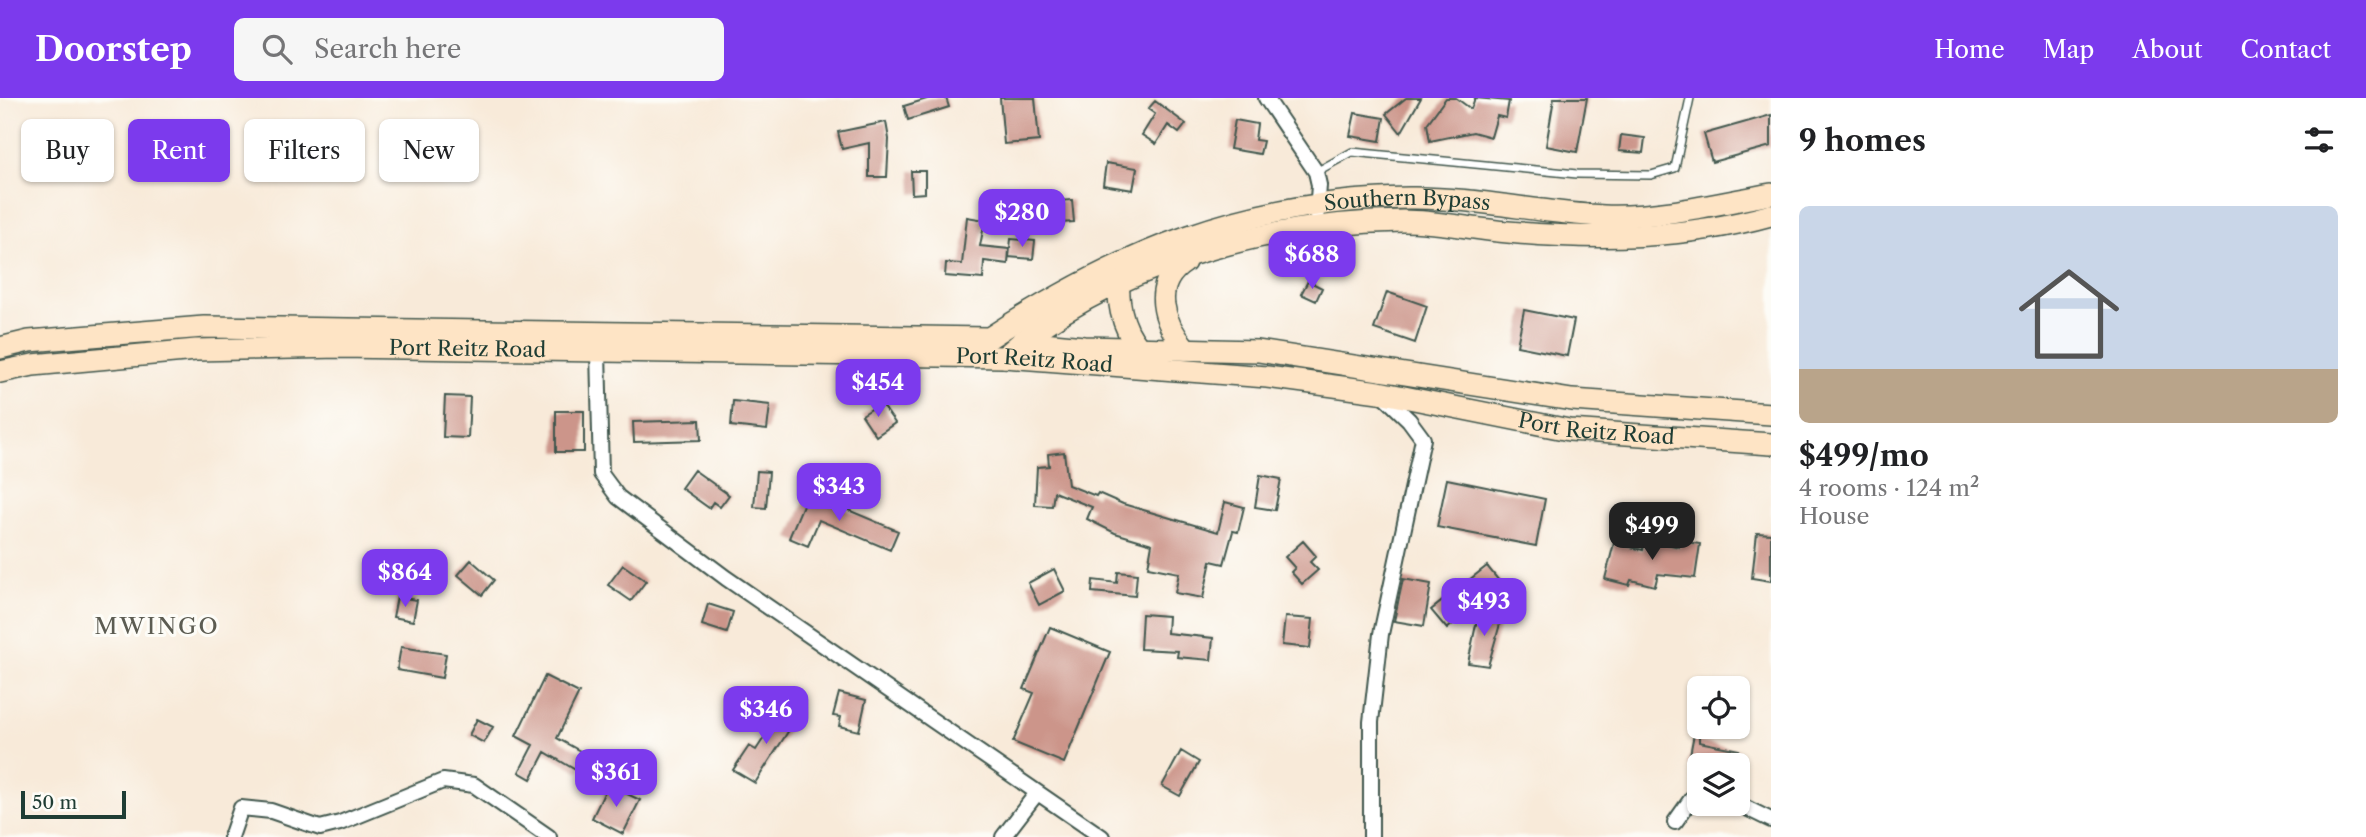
<!DOCTYPE html>
<meta charset="utf-8">
<style>
:root{--surface:#fff;--page:#f6f6f6;--text:#202124;--muted:#757577;--accent:#7c3aed}
body{margin:0;font-family:"Libre Caslon Text",serif;background:var(--page);color:var(--text);height:100vh;display:flex;flex-direction:column;font-size:26px;white-space:nowrap}
*{box-sizing:border-box;margin:0}
p{font-size:23px;color:var(--muted)}
.icon{flex:none;width:38px;height:38px;fill:none;stroke:currentColor;stroke-width:2;stroke-linecap:round;stroke-linejoin:round}
.map{position:relative;flex:1;overflow:hidden}
.panel{display:flex;flex-direction:column;background:var(--surface);width:595px}
.panel>*{flex:none}
.banner{position:absolute;left:21px;top:21px;width:665px;height:63px;display:flex;gap:14px}
.buttons{position:absolute;left:1687px;top:578px;display:grid;gap:14px}
.buttons a{display:grid;place-items:center;width:63px;height:63px;border-radius:10px;background:var(--surface);box-shadow:0 2px 5px #0004;font-size:35px}
.scale{position:absolute;left:21px;bottom:18px;width:105px;box-sizing:border-box;padding-left:7px;border:4px solid #1f3d34;border-top:0;font-size:19px;line-height:24px;white-space:nowrap;color:#1f3d34;-webkit-text-stroke:5px #fdfcf7;paint-order:stroke}
.price{position:absolute;translate:-50% -60px;padding:0 16px;border-radius:14px;background:var(--accent);color:#fff;font-size:23px;line-height:46px;filter:drop-shadow(0 2px 4px #0008)}
.price::after{content:'';position:absolute;left:50%;top:42px;width:21px;height:16px;margin-left:-10px;background:inherit;clip-path:polygon(0 0,100% 0,50% 100%)}
.price.current{background:#222;color:#fff}
ul{padding:0;list-style:none}
li{display:grid;align-content:center;gap:14px;height:371px;padding:0 28px}
li span{display:grid;place-items:center;height:217px;border-radius:10px;color:#555}
li>.icon{margin-inline-start:auto}
span .icon{width:126px;height:126px;fill:#fffc;stroke-width:1}
li b{font-size:30px}
h2{display:flex;justify-content:space-between;align-items:center;height:84px;padding:0 28px;font-size:30px}
.tag{padding:0 24px;border-radius:10px;background:var(--surface);box-shadow:0 2px 5px #0004;font-size:24px;line-height:63px}
.tag.current{background:var(--accent);color:#fff}
header{display:flex;align-items:center;gap:42px;box-sizing:border-box;height:98px;padding:0 35px;background:var(--accent);color:#fff}
header strong{font-size:33px}
nav{display:flex;gap:38px;margin-inline-start:auto;font-size:24px}
.search{width:490px;height:63px;background:var(--page);display:flex;align-items:center;gap:18px;box-sizing:border-box;padding:0 24px;border-radius:10px;color:var(--muted);font-size:26px}
main{display:flex;flex:1;min-height:0}
.map>svg:first-child{display:block}
.building{fill:#cc958a}
.lines{fill:none;stroke-linecap:round;stroke-linejoin:round}
.lane-casing{stroke:#40574d;stroke-width:10}
.street-casing{stroke:#40574d;stroke-width:18}
.secondary-casing{stroke:#40574d;stroke-width:24}
.lane{stroke:#fff;stroke-width:7}
.street{stroke:#fff;stroke-width:14}
.secondary{stroke:#fee4c5;stroke-width:21}
.labels{text-anchor:middle;stroke-width:6;stroke-linejoin:round;paint-order:stroke}
.street-label{font-size:21px;fill:#1f3d34;stroke:#fdfcf7}
.neighbourhood-label{font-size:23px;letter-spacing:2px;fill:#5c5c52;stroke:#fdfcf7}
</style>
<header>
<strong>Doorstep</strong>
<div class="search"><svg class="icon" aria-label="search" viewBox="0 0 24 24"><circle cx="10" cy="10" r="6"/><path d="M15 15l6 6"/></svg>Search here</div>
<nav><a>Home</a><a>Map</a><a>About</a><a>Contact</a></nav>
</header>
<main>
<div class="map">
<svg width="1771" height="739" viewBox="0 0 1771 739">
<rect width="100%" height="100%" fill="#fdfcf7"/>
<filter id="ink" filterUnits="userSpaceOnUse"><feTurbulence type="fractalNoise" baseFrequency=".0143" numOctaves="2"/><feDisplacementMap in="SourceGraphic" scale="14" xChannelSelector="R" yChannelSelector="G"/><feConvolveMatrix kernelMatrix="1 2 1 2 8 2 1 2 1" color-interpolation-filters="sRGB"/></filter>
<filter id="wash" filterUnits="userSpaceOnUse"><feTurbulence type="fractalNoise" baseFrequency=".00686" numOctaves="4" result="noise"/><feDisplacementMap in="SourceGraphic" scale="28" xChannelSelector="R" yChannelSelector="G"/><feGaussianBlur stdDeviation="1.57" result="paint"/><feColorMatrix in="noise" values="0 0 0 0 0 0 0 0 0 0 0 0 0 0 0 0 0 1.4 0 .05"/><feComposite in="paint" operator="in"/></filter>
<g filter="url(#wash)">
<rect width="100%" height="100%" fill="#f8ead9"/>
<g id="blocks">
<path class="building" d="M930,0H946L949,9L908,22L904,8Z
M1000,0H1035L1039,43L1004,46Z
M1406,0H1421L1401,35L1386,16Z
M1446,0H1456L1471,11L1475,0L1509,3L1506,20L1497,18L1491,39L1473,34L1430,43L1427,26Z
M1554,0H1587L1577,54L1546,48Z
M1155,3L1186,26L1179,35L1168,27L1156,46L1142,37L1155,16L1148,11Z
M1355,15L1384,20L1380,43L1350,38Z
M1771,17V48L1712,64L1704,36Z
M1235,22L1257,26L1255,42L1263,43L1260,56L1230,51Z
M886,24L889,41L887,79H869V45L842,51L838,34Z
M1621,37L1645,40L1643,55L1619,53Z
M1106,65L1137,70L1133,92L1103,87Z
M911,73H925V95L912,96Z
M1072,102L1074,124L1060,125L1058,103Z
M967,119L985,122L980,148L1009,151L1008,166L984,163L983,181L945,178L946,165L962,166Z
M1011,141L1035,143L1033,161L1009,159Z
M1308,183L1322,190L1316,203L1301,196Z
M1387,194L1427,208L1415,245L1374,231Z
M1524,212L1574,222L1567,258L1517,248Z
M445,298L470,299L468,340L443,339Z
M733,303L770,307L767,332L731,328Z
M881,305L895,325L876,338L862,317Z
M556,313H584V354H556Z
M700,322L701,342L634,344L633,324Z
M1064,354L1068,387L1096,398L1098,395L1123,406L1218,434L1225,404L1244,409L1238,434L1233,433L1224,466L1211,463L1203,500L1175,495L1179,475L1148,469L1152,446L1115,435L1087,421L1092,409L1054,394L1052,408L1035,407L1037,369L1049,368L1048,356Z
M694,372L729,397L720,409L713,404L709,410L681,390Z
M757,373L769,374L766,410L754,409Z
M1260,377L1281,381L1275,412L1255,409Z
M1447,381L1545,401L1536,448L1437,429Z
M808,395L898,433L890,452L819,422L808,448L789,440Z
M1757,435L1771,436V483L1752,480Z
M1645,441L1679,449V443L1700,446L1695,480L1658,476L1655,488L1631,482L1629,487L1605,481L1614,445L1643,452Z
M1303,443L1316,458L1310,464L1318,472L1302,486L1291,474L1295,470L1285,459Z
M471,462L494,482L482,497L458,477Z
M623,467L646,483L631,503L608,487Z
M1487,468L1504,489L1480,508L1483,500L1447,531L1431,512Z
M1054,471L1065,493L1039,507L1028,485Z
M1118,474L1137,476L1135,498L1092,494L1093,482L1117,485Z
M1403,481L1431,486L1424,528L1394,523Z
M397,499L417,502L413,523L393,519Z
M708,506L733,514L727,535L702,527Z
M1479,512L1502,519L1488,568L1468,565Z
M1142,516L1168,518L1167,535L1213,540L1211,562L1177,559L1178,553L1140,551Z
M1285,519L1313,521L1310,550L1282,547Z
M1050,529L1110,554L1064,665L1013,644L1034,595L1024,591Z
M401,549L446,556L442,580L397,572Z
M545,578L579,595L557,640L589,658L579,674L545,654L531,681L519,674L533,647L516,638Z
M839,595L866,602L859,633L839,628L841,619L833,618Z
M786,606L800,615L755,685L733,672L749,648L756,652Z
M477,621L493,629L484,645L469,637Z
M1694,636L1699,637V644L1739,652L1734,667H1699V670L1688,667Z
M1181,653L1199,664L1180,698L1162,688Z
M608,687L640,702L623,736L592,720Z"/>
</g>
</g>
<g filter="url(#ink)">
<use href="#blocks" fill-opacity="0" stroke="#40574d" stroke-width="2"/>
<g class="lines">
<defs>
<path id="lane" d="M1316,74L1352,54L1577,76L1651,77L1675,70L1690,0"/>
<path id="street" d="M1266,0L1316,74L1319,87L1317,115
M598,253L601,376L618,399L726,480L1102,739
M1736,705L1771,722
M1675,724L1692,700L1699,696
M231,739L241,710L271,713L320,730L340,725L443,683L474,687L549,739
M1003,739L1037,695
M1371,739V624L1381,536L1423,341L1409,322L1382,296"/>
<g id="secondary">
<path d="M1185,164C1150,186 1163,225 1186,251"/>
<path d="M1120,173C1116,200 1121,229 1139,250"/>
<path d="M1022,243L1084,249L1258,253L1572,302L1771,316"/>
<path id="s1" d="M0,250L29,243L204,229L989,240C1123,153 1247,102 1409,100C1474,99 1539,115 1604,118C1660,120 1716,106 1771,96"/>
<path d="M1004,259C1107,167 1267,124 1403,123C1437,123 1473,131 1508,134C1597,142 1685,141 1771,117"/>
<path id="s2" d="M0,274L33,267L196,252L340,249L1004,259L1267,279L1379,294L1569,332L1771,346"/>
</g>
</defs>
<use href="#lane" class="lane-casing"/>
<use href="#street" class="street-casing"/>
<use href="#secondary" class="secondary-casing"/>
<use href="#lane" class="lane"/>
<use href="#street" class="street"/>
<use href="#secondary" class="secondary"/>
</g>
</g>
<g class="labels">
<g class="street-label">
<text dy="7" stroke="none"><textPath href="#s1" startOffset="1438">Southern Bypass</textPath></text>
<text dy="7" stroke="none"><textPath href="#s2" startOffset="469">Port Reitz Road</textPath></text>
<text dy="7" stroke="none"><textPath href="#s2" startOffset="1036">Port Reitz Road</textPath></text>
<text dy="7" stroke="none"><textPath href="#s2" startOffset="1603">Port Reitz Road</textPath></text>
</g>
<g class="neighbourhood-label">
<text x="157" y="536">MWINGO</text>
</g>
</g>
</svg>
<div class="buttons">
<a><svg class="icon" aria-label="locate" viewBox="0 0 24 24"><circle cx="12" cy="12" r="6"/><path d="M12 2v4M12 18v4M2 12h4M18 12h4"/></svg></a>
<a><svg class="icon" aria-label="layers" viewBox="0 0 24 24"><path d="M12 4l9 5-9 5-9-5zM3 14l9 5 9-5"/></svg></a>
</div>
<div class="scale">50 m</div>
<b class="price" style="left:1022px;top:151px">$280</b>
<b class="price" style="left:1312px;top:193px">$688</b>
<b class="price" style="left:878px;top:321px">$454</b>
<b class="price" style="left:839px;top:425px">$343</b>
<b class="price current" style="left:1652px;top:464px">$499</b>
<b class="price" style="left:405px;top:511px">$864</b>
<b class="price" style="left:1484px;top:540px">$493</b>
<b class="price" style="left:766px;top:648px">$346</b>
<b class="price" style="left:616px;top:711px">$361</b>
<div class="banner">
<a class="tag">Buy</a>
<a class="tag current">Rent</a>
<a class="tag">Filters</a>
<a class="tag">New</a>
</div>
</div>
<section class="panel">
<h2>9 homes<svg class="icon" aria-label="filters" viewBox="0 0 24 24"><path d="M4 7h16M4 17h16"/><circle cx="9" cy="7" r="2"/><circle cx="15" cy="17" r="2"/></svg></h2>
<ul>
<li><span style="background:linear-gradient(#c9d6e8 75%,#b9a48a 0)"><svg class="icon" aria-label="home" viewBox="0 0 24 24"><path d="M3 11l9-7 9 7M6 9v11h12V9"/></svg></span><div><b>$499/mo</b><p>4 rooms · 124 m²</p><p>House</p></div></li>
</ul>
</section>
</main>
